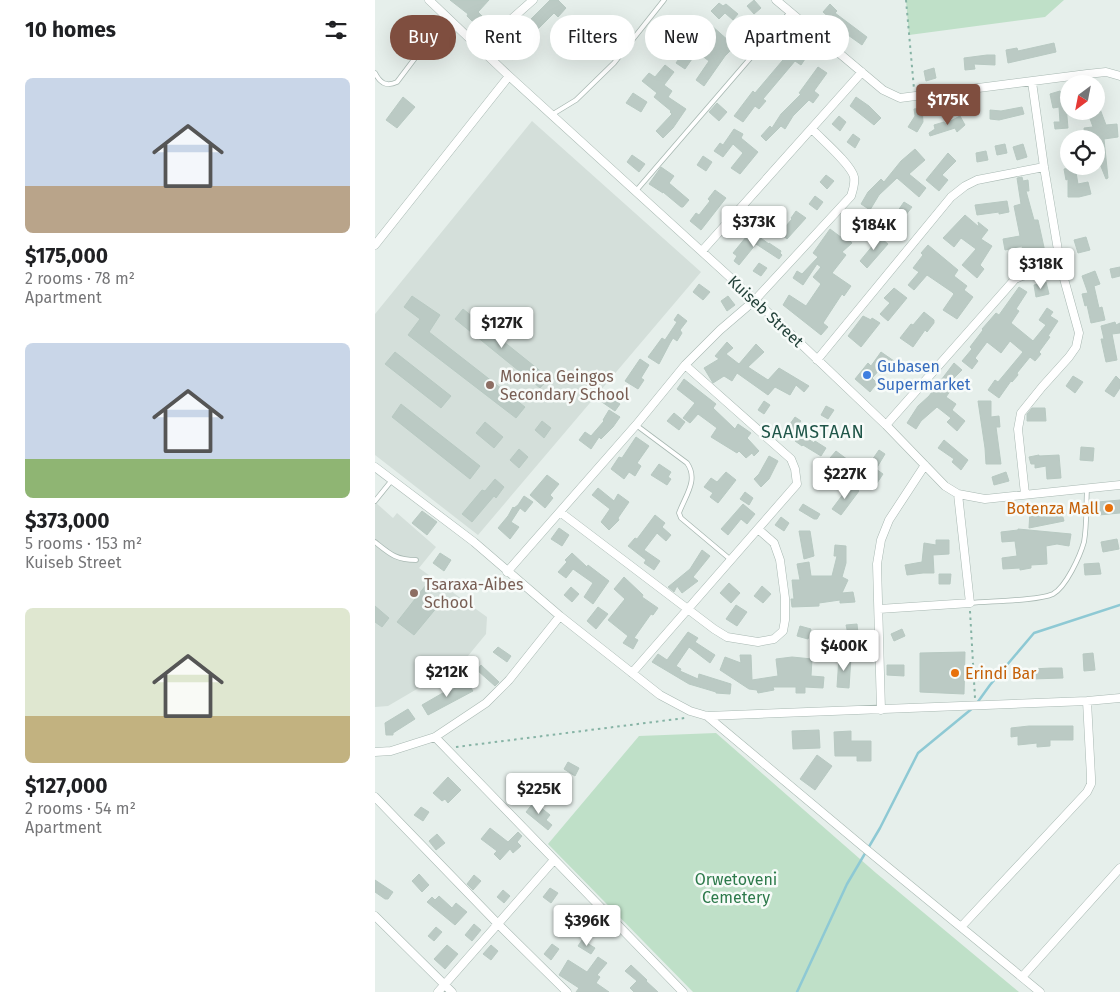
<!DOCTYPE html>
<meta charset="utf-8">
<style>
:root{--surface:#fff;--page:#f2f2f2;--text:#202124;--muted:#757577;--accent:#7f4e3f}
body{margin:0;font-family:"Fira Sans",sans-serif;background:var(--page);color:var(--text);height:100vh;display:flex;flex-direction:column;font-size:19px;white-space:nowrap}
*{box-sizing:border-box;margin:0}
p{font-size:16px;color:var(--muted)}
.icon{flex:none;width:28px;height:28px;fill:none;stroke:currentColor;stroke-width:2;stroke-linecap:round;stroke-linejoin:round}
.map{position:relative;flex:1;overflow:hidden}
.details{display:flex;flex-direction:column;background:var(--surface);width:375px}
.details>*{flex:none}
.hud{position:absolute;left:15px;top:15px;width:475px;height:45px;display:flex;gap:10px}
.needle{width:32px;rotate:212deg}
.controls{position:absolute;left:685px;top:75px;display:grid;gap:10px}
.controls a{display:grid;place-items:center;width:45px;height:45px;border-radius:50%;background:var(--surface);box-shadow:0 5px 20px #0002;font-size:25px}
.price{position:absolute;translate:-50% -42px;padding:0 11px;border-radius:5px;background:#fff;color:#222;font-size:16px;line-height:32px;filter:drop-shadow(0 1px 2px #0008)}
.price::after{content:'';position:absolute;left:50%;top:30px;width:15px;height:11px;margin-left:-8px;background:inherit;clip-path:polygon(0 0,100% 0,50% 100%)}
.price.current{background:var(--accent);color:#fff}
ul{padding:0;list-style:none}
li{display:grid;align-content:center;gap:10px;height:265px;padding:0 25px}
li span{display:grid;place-items:center;height:155px;border-radius:8px;color:#555}
li>.icon{margin-inline-start:auto}
span .icon{width:90px;height:90px;fill:#fffc;stroke-width:1}
li b{font-size:21px}
h2{display:flex;justify-content:space-between;align-items:center;height:60px;padding:0 25px;font-size:21px}
.pill{padding:0 18px;border-radius:22px;background:var(--surface);box-shadow:0 5px 20px #0002;font-size:18px;line-height:45px}
.pill.current{background:var(--accent);color:#fff}
main{display:flex;flex:1;min-height:0}
.map>svg:first-child{display:block}
.built{fill:#d4dfda}
.green{fill:#bfe0c8}
.lines{fill:none;stroke-linecap:round;stroke-linejoin:round}
.stream{stroke:#8ec9d4;stroke-width:2.5}
.building{fill:#bbcac4;stroke:#b8c9c2}
.service-casing{stroke:#a8b8b2;stroke-width:5.5}
.minor-casing{stroke:#a8b8b2;stroke-width:9}
.path{stroke:#86b3a5;stroke-width:2;stroke-dasharray:2.5 4;stroke-linecap:butt}
.service{stroke:#fff;stroke-width:4}
.minor{stroke:#fff;stroke-width:8}
.shop-dot{fill:#3f7fe0;stroke:#f7fbf9;stroke-width:2}
.education-dot{fill:#8d6e63;stroke:#f7fbf9;stroke-width:2}
.food-dot{fill:#e8710a;stroke:#f7fbf9;stroke-width:2}
.labels{text-anchor:middle;stroke-width:5;stroke-linejoin:round;paint-order:stroke}
.street-label{font-size:16px;fill:#24423a;stroke:#f7fbf9}
.shop-label{font-size:16px;fill:#366cbe;stroke:#f7fbf9;text-anchor:start}
.education-label{font-size:16px;fill:#785e54;stroke:#f7fbf9;text-anchor:start}
.food-label{font-size:16px;fill:#c56008;stroke:#f7fbf9;text-anchor:end}
.park-label{font-size:16px;fill:#2d7a4b;stroke:#f7fbf9}
.neighbourhood-label{font-size:18px;letter-spacing:1px;fill:#1f5548;stroke:#f7fbf9}
</style>
<main>
<section class="details">
<h2>10 homes<svg class="icon" aria-label="filters" viewBox="0 0 24 24"><path d="M4 7h16M4 17h16"/><circle cx="9" cy="7" r="2"/><circle cx="15" cy="17" r="2"/></svg></h2>
<ul>
<li><span style="background:linear-gradient(#c9d6e8 70%,#b9a48a 0)"><svg class="icon" aria-label="home" viewBox="0 0 24 24"><path d="M3 11l9-7 9 7M6 9v11h12V9"/></svg></span><div><b>$175,000</b><p>2 rooms · 78 m²</p><p>Apartment</p></div></li>
<li><span style="background:linear-gradient(#c9d6e8 75%,#8fb573 0)"><svg class="icon" aria-label="home" viewBox="0 0 24 24"><path d="M3 11l9-7 9 7M6 9v11h12V9"/></svg></span><div><b>$373,000</b><p>5 rooms · 153 m²</p><p>Kuiseb Street</p></div></li>
<li><span style="background:linear-gradient(#dfe7d0 70%,#c2b280 0)"><svg class="icon" aria-label="home" viewBox="0 0 24 24"><path d="M3 11l9-7 9 7M6 9v11h12V9"/></svg></span><div><b>$127,000</b><p>2 rooms · 54 m²</p><p>Apartment</p></div></li>
</ul>
</section>
<div class="map">
<svg width="745" height="992" viewBox="0 0 745 992">
<rect width="100%" height="100%" fill="#e6efeb"/>
<path class="built" d="M157,121L326,272L103,535L0,455V314Z
M0,502L18,518L22,513L61,547L44,568L112,617L111,634L88,662L13,706L0,707Z"/>
<path class="green" d="M531,0H689L670,17L534,35Z
M341,733L501,873L644,992H318L173,844L264,736Z"/>
<g class="lines">
<path class="stream" d="M602,703L615,685L659,633L745,605
M422,992L472,884L505,828L543,753L599,707"/>
</g>
<path class="building" d="M75,0H114L103,12L107,16L100,24L92,16L93,14Z
M175,0H183L191,8L183,17L179,13L159,33L163,36L157,42L144,31Z
M379,0L386,8L379,14L372,6Z
M344,3L348,6L351,4L363,14L358,20L350,13L344,19L336,11Z
M455,4L462,11L460,13L492,37L487,45L463,28L464,26L448,12Z
M337,26L355,42L366,27L375,33L368,43L365,41L350,56L329,86L321,80L334,61L318,49Z
M405,35L432,56L426,65L420,61L388,99L391,101L384,109L380,106L368,122L359,116L378,91L380,93L413,54L399,44Z
M134,40L146,51L138,60L126,49Z
M679,43L681,52L633,63L631,50L642,48L643,51Z
M308,53L317,59L310,69L301,63Z
M612,55H620V65L599,64L600,69L590,70L589,58Z
M290,65L299,72L289,85L297,91L293,97L311,109L298,128L288,138L281,131L297,114L295,112L296,111L279,97L282,93L267,81L274,73L280,77Z
M443,67L452,73L439,91L444,95L438,103L434,100L418,116L410,129L406,126L391,141L386,136L395,126L397,128L406,114L426,94L424,93Z
M559,68L561,78L551,81L549,71Z
M685,91L686,94L694,91V105H691L693,128L680,129L679,122H685L684,107L678,108L675,94Z
M258,93L272,102L266,112L251,103Z
M28,97L40,107L22,128L11,120Z
M481,97L494,106L506,118L499,125L475,106Z
M342,103L352,112L344,121L334,112Z
M647,107L649,114L624,120L615,119V110L626,111Z
M547,108L548,122L542,132L533,127L540,116L539,109Z
M725,109L731,125L742,124L743,137L729,139L733,178L731,179L723,159H721V139H710L709,128L718,127L713,113Z
M464,116L471,122L465,131L457,124Z
M585,116L590,125L582,132L580,128L555,136L554,133L560,129L559,125L569,122L570,124Z
M359,129L368,134L366,138L383,152L365,174L356,168L368,153L358,144L348,157L339,151L345,143L348,145Z
M478,134L485,139L480,148L472,142Z
M630,144L632,153L622,155L620,146Z
M648,144L652,157L642,160L638,147Z
M540,149L550,160L534,174L551,188L544,197L522,178L504,195L495,210L486,204L493,192L506,179L509,182L526,161Z
M611,151L613,160L602,162L601,153Z
M573,153L581,161L567,175L573,180L564,191L551,180Z
M257,155L270,164L264,172L252,162Z
M328,156L337,162L331,171L322,165Z
M286,167L299,176L294,183L314,200L308,207H306L288,192V193L274,184Z
M700,167L703,184L713,182L716,194L704,197H693V179L691,180L689,169Z
M451,175L459,181L452,189L445,182Z
M647,177L648,181L653,180L654,191H651L659,220H663L670,252L662,253L661,249L648,251L647,246L630,250L628,239L645,236L639,206L646,204L642,178Z
M340,190L351,198L326,230L315,221L321,213L324,215L335,201L333,199Z
M440,196L448,202L442,210L434,204Z
M632,201L634,212L624,214V212L602,215L600,205Z
M529,202L537,207L519,230L513,225Z
M421,211L431,218L412,239L405,233L417,219L416,218Z
M590,215L604,227L603,222L613,230L606,239L617,246L605,265L609,269L602,278L587,265L601,249L586,238L579,247L568,238Z
M371,216L379,222L373,230L365,223Z
M455,229L467,238L470,235L477,243L467,252L471,255L457,273L476,286L469,296L467,294L448,323L453,327L446,335L408,305L414,295L431,306L446,284L438,277L446,267L442,264L428,285L418,278L422,271L427,274L443,257L438,253Z
M376,231L394,244V243L406,251L405,253L407,255L404,259L381,244L364,265L359,261L362,256L358,253Z
M502,235L513,244L492,268L485,261L499,244L496,242Z
M711,237L715,250L703,253L699,240Z
M553,245L583,270L579,276L592,286L589,290L598,297L582,319L568,310L579,294L577,292L552,275L539,290L533,285L544,272L538,268L548,255L546,253Z
M384,263L392,268L386,276L378,271Z
M745,267V276L737,278L735,269Z
M720,271L725,284L719,286L724,308L727,307L730,320L716,323L712,305L710,306L707,294L713,293L707,276Z
M671,282L674,294L661,297L659,285Z
M324,284L335,292L328,300L318,292Z
M644,287L652,292L641,309L644,311L636,323L658,341L671,325L664,320L672,308L678,312L675,316L683,321L673,336L675,337L664,352L666,354L660,361L655,357L642,373L643,375L637,382L636,381L624,398L613,390L620,380L623,382L648,352L635,341L626,353L612,342L600,358L603,361L597,369L587,361L597,349L595,347L608,330L607,329L621,313L624,315Z
M519,288L532,298L513,321L505,314L515,303L509,298Z
M37,296L65,315L54,332L150,407L141,418L33,335L45,319L29,307Z
M353,296L360,305L352,311L346,301Z
M88,309L174,378L165,388L80,319Z
M549,312L559,320V323L552,332L550,330L538,347L525,338L536,324L538,325Z
M303,314L312,321L305,330L307,333L302,341L298,338L295,343L284,364L273,357L287,338L290,340L302,322L299,320Z
M488,316L496,320L497,318L505,323L486,347L473,336Z
M740,322L741,325L745,323V333L737,334L742,360L731,362L726,339H729L726,326Z
M352,342L358,348L351,354L364,364L381,344L389,352L373,367L393,380L404,368L434,386L429,392L421,385L415,395L400,387L393,395L362,373L357,381L349,376L338,383L329,368L344,359L340,356Z
M20,352L76,396L66,408L10,364Z
M506,352L519,361L514,369L509,365L497,378L502,383L495,392L480,379L493,363L496,366Z
M265,359L274,365L266,378L269,380L263,389L250,381Z
M579,363L587,370L576,381L580,384L571,397L581,404L577,410L590,421L582,431L572,422L576,418L562,407L546,421L541,429L532,423L543,406L554,396Z
M698,376L708,382L700,393L691,386Z
M741,376L745,380V388L739,397L730,391Z
M309,379L341,404L338,408L360,429L363,424L376,433L372,438L384,451L379,456L377,453L371,458L364,451L362,453L336,437L342,428L323,414L315,423L308,418L320,403L302,389Z
M229,393L245,404L240,411L224,400Z
M389,401L395,405L389,414L383,410Z
M603,401H616V417L624,416L625,427H621L626,464H611L610,448Z
M26,404L105,466L95,479L17,417Z
M451,406L459,410L453,419L446,415Z
M657,408H670L671,421H652V414Z
M234,410L245,417L238,427L226,439L224,437L216,449L204,440L210,432L216,436L229,421L228,420Z
M299,413L310,422L304,430L292,421Z
M420,417L426,421L420,429L439,443L440,441L451,448L446,456L428,445L427,446L420,441L422,439L410,431Z
M167,421L176,428L169,438L160,430Z
M110,422L128,437L119,448L101,433Z
M261,437L274,446L262,463L266,466L260,476L254,472L249,479L236,469L244,457L247,458Z
M569,440L593,460L586,470L577,462L579,459L563,448Z
M706,447L719,448L718,461L705,460Z
M144,449L153,457L144,468L135,460Z
M504,450L510,454L501,469L508,474L502,483L488,473Z
M461,451L477,463L470,471L455,458Z
M664,455V456L684,455L686,478L672,479L671,466L660,468V464H656L654,457Z
M394,456L403,461L394,479L386,487L379,479L384,474Z
M284,464L296,472L293,477L296,479L292,485L276,475Z
M351,472L361,480L343,503L335,497L338,493L329,487L336,478L342,482Z
M631,472L634,481L619,485L617,477Z
M172,475L184,484L175,495L178,498L170,508L155,495Z
M120,479L129,487L121,498L119,496L97,522L87,514L107,490L110,491Z
M475,485L484,491L466,515L457,509Z
M223,488L239,501L243,494L254,502L243,518L244,520L234,530L226,522L235,509L217,495Z
M370,492L378,498L374,505L365,499Z
M149,496L158,502L150,512L145,508L136,522L144,527L135,539L123,528L133,516L138,507L139,508L143,505Z
M745,500V513L724,515L723,502Z
M368,504L380,514L372,524L366,519L353,535L346,529Z
M428,504L445,514L442,519H439L424,510Z
M686,510L689,521L654,528L655,511L673,512Z
M47,511L62,522L52,535L37,523Z
M280,515L290,523L287,527L296,535L291,541L282,533L269,550L285,561L279,570L269,563L271,560L253,546L260,538L262,539Z
M406,517L414,523L409,531L400,525Z
M184,528L194,535L187,546L176,539Z
M643,529L696,534L694,546L682,544L671,546L672,564L656,565V568L645,570V568L628,569L627,558L642,556L640,541L627,542L626,532L643,530Z
M424,531H435L439,556L429,559Z
M742,539L744,549L728,552L726,542Z
M561,540H574V554L558,555L559,573H548L532,575L530,565L547,562L549,543L561,545Z
M460,545L471,546V563L467,577L473,580L467,593L478,592L480,602L465,603V600L444,603V606L417,607L416,599H419L417,580H425L422,564L434,562L436,576H457L462,556H459Z
M327,550L335,556L318,577L323,581L307,593L302,586L299,592L293,587L315,569Z
M65,553L76,560L69,571L58,563Z
M197,553L212,567L213,565L234,581L218,604L209,597L218,583L198,569L191,578L183,572L192,562L190,560Z
M724,563L726,574L710,575L709,564Z
M564,574H576L575,584H564Z
M249,577L268,595L267,597L283,608L278,615L276,614L259,638L263,640L258,649L248,643L253,636L233,620L250,599L239,589Z
M354,583L365,593L356,603L345,593Z
M51,585L56,589L51,597L63,606L39,635L22,622Z
M387,586L396,594L388,603L379,596Z
M196,587L204,594L197,602L189,595Z
M361,605L372,612L362,626L351,619Z
M0,606L14,618L7,627L0,622Z
M223,607L233,614L221,629L212,621Z
M482,624L483,633L473,634L471,625Z
M425,626L436,629L433,639L422,636Z
M527,629L530,636L519,641L516,634Z
M313,632L323,638L320,642L340,655L335,663L314,647L301,666L306,669L305,671L323,679L324,674L356,684L355,694L341,693V692L314,684L277,662L283,654L292,660Z
M123,647L136,656L132,662L118,652Z
M590,652L589,694L545,692V653Z
M718,653L720,670L709,671L708,654Z
M365,655H376L377,680L403,676L401,659L417,657L437,659L436,676L449,677L448,688L430,687V693H421V687H398L399,690L383,693L382,690L374,689L345,670L350,657L366,663Z
M464,657H476L474,688L462,687Z
M106,665L124,682L120,686L102,670Z
M512,665H529V676L512,675Z
M676,668H687L688,678L656,679L657,669Z
M91,681L98,691L53,715L47,705L73,690L74,692Z
M33,709L40,719L18,733V735H11L10,723Z
M654,726H698V740H675V746L662,747V743L643,745V736L636,737V728Z
M444,730L445,748L418,749L417,731Z
M476,731V741H496V761H482V756H460L459,732Z
M442,755L457,766L440,790L425,779Z
M193,762L204,768L200,776L189,769Z
M73,777L86,790L73,803L70,799L67,801L58,793Z
M159,802L175,815L171,820L177,825L173,830L151,812Z
M46,807L54,812L48,821L39,815Z
M115,828L133,842L143,832L147,836L142,842L146,846L138,853L135,849L125,860L119,854L122,851L106,839Z
M62,834L70,843L61,850L54,841Z
M44,874L54,885L47,892L37,881Z
M99,875L106,881L98,890L92,884Z
M0,880L18,892L13,899H10L0,892Z
M175,888L183,893L176,903L168,897Z
M128,890L135,896L129,903L122,897Z
M64,896L77,908L81,903L92,912L80,925L52,902L57,897L60,900Z
M99,924L106,930L97,941L90,935Z
M61,927L67,932L59,941L53,936Z
M207,940L220,948L216,954L203,946Z
M177,944L184,949L176,960L169,954Z
M72,945L83,954L70,969L59,959Z
M116,945L123,951L116,960L108,954Z
M223,957L232,963L222,975L225,977L221,983L234,992H201L204,988L184,975L193,960L212,972Z
M256,965L272,980L271,981L283,992H259L255,988L262,981L250,971Z"/>
<g class="lines">
<defs>
<path id="service" d="M0,73C5,83 11,87 22,82L71,17
M178,114L201,100L239,63L289,0
M260,192L415,12
M261,425L312,463C324,480 310,496 304,513L306,518L356,560
M0,501L17,480
M0,542C15,554 21,560 41,560
M595,603C614,601 663,601 678,594C691,587 705,556 709,542C712,525 711,506 712,489"/>
<path id="minor" d="M54,0L134,76L380,300L511,425L570,486L583,494L610,499L745,485
M401,0L508,90L525,98L712,74L731,72L745,76
M104,48L158,0
M0,245L134,76
M327,251L487,72
M442,360L576,197L590,186L602,180L669,167
M511,425L640,279L647,276L686,268
M0,467L99,542L185,616L285,695L315,711L332,716L712,701L745,698
M650,494L643,429L646,413L667,387L694,357L701,347L704,333L686,268L669,167L657,82
M185,512L339,629L352,637L383,642L399,639L408,631L410,620V598L405,560L399,543L383,529
M132,572L261,425L310,365L345,330L380,300L476,196C478,190 480,183 479,177C476,164 446,139 437,129
M504,609L595,603L583,494
M257,673L422,484L420,469L416,459L310,365
M506,710L502,564L506,540L514,520L550,465
M332,716L492,850L665,992
M60,737L308,992
M0,752L16,751L60,737L111,703L134,680L185,616
M0,797L123,924L192,992
M0,916L77,992
M586,927L712,792L716,784V777L712,701
M647,977L745,868
M63,992L179,860"/>
</defs>
<use href="#service" class="service-casing"/>
<use href="#minor" class="minor-casing"/>
<path class="path" d="M531,0L539,89
M595,611L600,698
M81,747L310,718"/>
<use href="#service" class="service"/>
<use href="#minor" class="minor"/>
</g>
<circle class="shop-dot" cx="492" cy="375" r="5"/>
<g class="education-dot">
<circle cx="115" cy="385" r="5"/>
<circle cx="39" cy="593" r="5"/>
</g>
<g class="food-dot">
<circle cx="734" cy="508" r="5"/>
<circle cx="580" cy="673" r="5"/>
</g>
<g class="labels">
<g class="street-label">
<text transform="translate(391 311) rotate(43)" y="6">Kuiseb Street</text>
</g>
<g class="shop-label">
<text x="502" y="372">Gubasen<tspan x="502" dy="18">Supermarket</tspan></text>
</g>
<g class="education-label">
<text x="125" y="382">Monica Geingos<tspan x="125" dy="18">Secondary School</tspan></text>
<text x="49" y="590">Tsaraxa-Aibes<tspan x="49" dy="18">School</tspan></text>
</g>
<g class="food-label">
<text x="724" y="514">Botenza Mall</text>
<text x="590" y="679" text-anchor="start">Erindi Bar</text>
</g>
<g class="park-label">
<text x="361" y="885">Orwetoveni<tspan x="361" dy="18">Cemetery</tspan></text>
</g>
<g class="neighbourhood-label">
<text x="438" y="438">SAAMSTAAN</text>
</g>
</g>
</svg>
<div class="controls">
<a><svg class="needle" viewBox="-14 -14 28 28"><path d="M0-13l5 13h-10z" fill="#e53935"/><path d="M0 13l5-13h-10z" fill="#757577"/></svg></a>
<a><svg class="icon" aria-label="locate" viewBox="0 0 24 24"><circle cx="12" cy="12" r="6"/><path d="M12 2v4M12 18v4M2 12h4M18 12h4"/></svg></a>
</div>
<b class="price current" style="left:573px;top:126px">$175K</b>
<b class="price" style="left:379px;top:248px">$373K</b>
<b class="price" style="left:499px;top:251px">$184K</b>
<b class="price" style="left:666px;top:290px">$318K</b>
<b class="price" style="left:127px;top:349px">$127K</b>
<b class="price" style="left:470px;top:500px">$227K</b>
<b class="price" style="left:469px;top:672px">$400K</b>
<b class="price" style="left:72px;top:698px">$212K</b>
<b class="price" style="left:164px;top:815px">$225K</b>
<b class="price" style="left:212px;top:947px">$396K</b>
<div class="hud">
<a class="pill current">Buy</a>
<a class="pill">Rent</a>
<a class="pill">Filters</a>
<a class="pill">New</a>
<a class="pill">Apartment</a>
</div>
</div>
</main>
